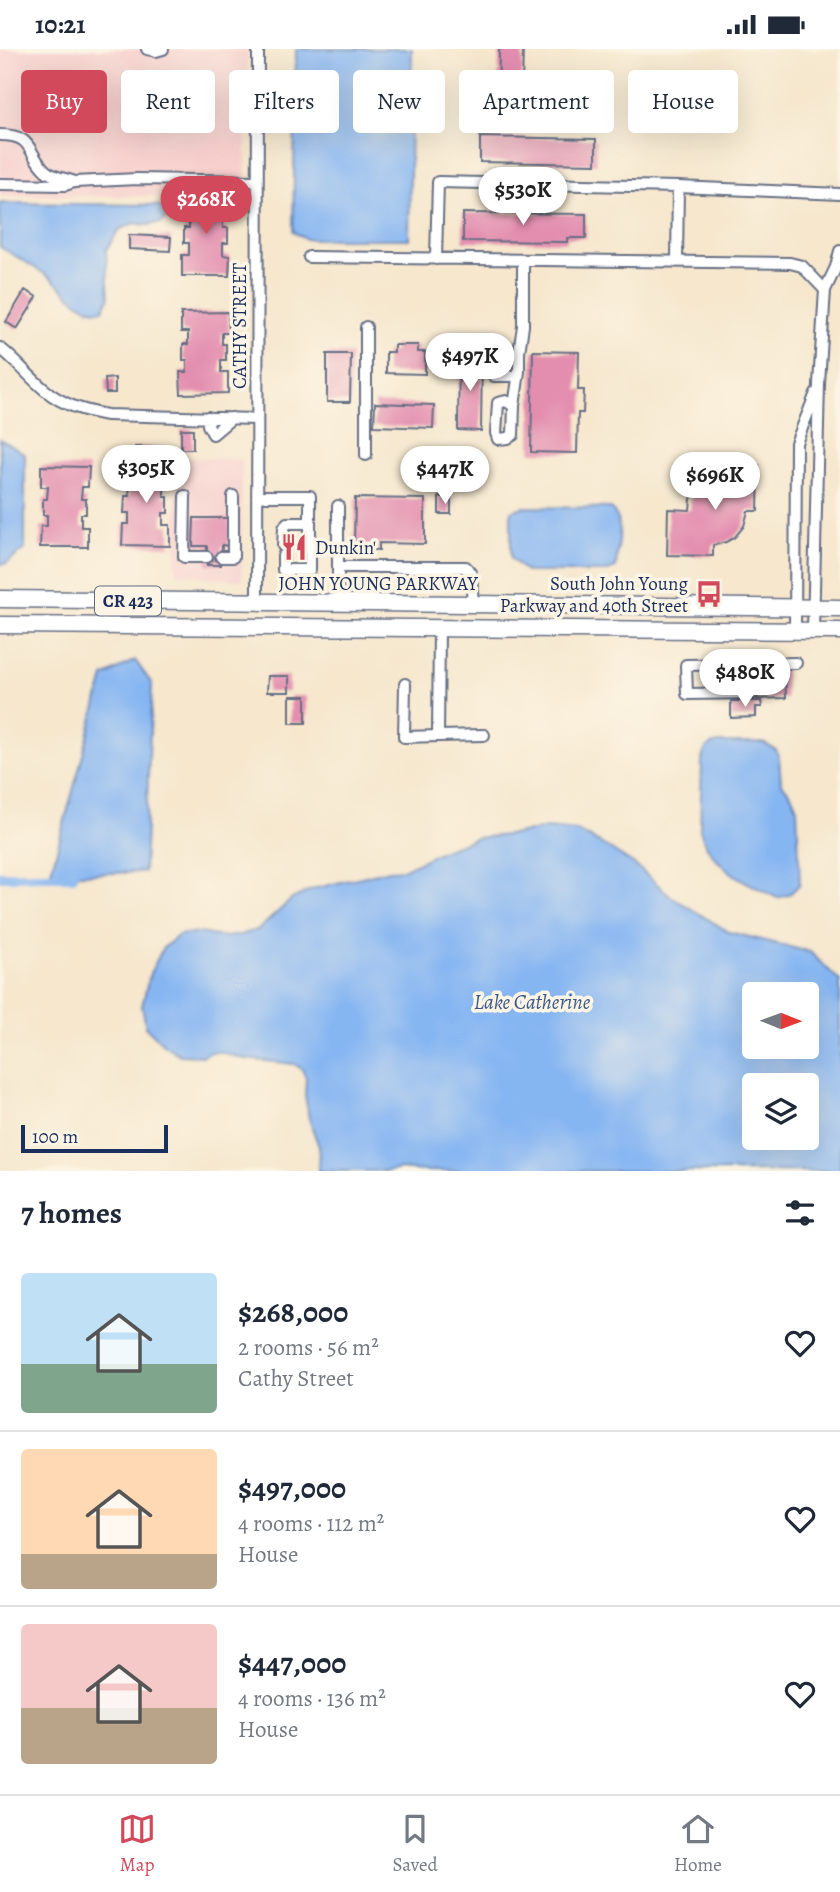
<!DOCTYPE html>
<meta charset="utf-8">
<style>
:root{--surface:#fff;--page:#f2f2f3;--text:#1f2937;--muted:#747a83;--line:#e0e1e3;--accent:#d1495b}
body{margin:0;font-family:Alegreya,serif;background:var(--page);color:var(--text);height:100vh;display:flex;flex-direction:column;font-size:26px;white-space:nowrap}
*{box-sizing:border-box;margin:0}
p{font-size:23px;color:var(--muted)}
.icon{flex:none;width:38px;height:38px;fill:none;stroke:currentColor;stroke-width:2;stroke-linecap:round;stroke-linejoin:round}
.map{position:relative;height:1122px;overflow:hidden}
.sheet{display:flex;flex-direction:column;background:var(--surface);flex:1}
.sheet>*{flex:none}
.guide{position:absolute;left:21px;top:21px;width:798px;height:63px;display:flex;gap:14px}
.needle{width:46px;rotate:91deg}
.fabs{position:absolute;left:742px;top:933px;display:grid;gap:14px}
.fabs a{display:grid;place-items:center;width:77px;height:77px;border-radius:7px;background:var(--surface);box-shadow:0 7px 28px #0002;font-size:35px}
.scale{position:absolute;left:21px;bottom:18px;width:147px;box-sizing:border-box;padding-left:7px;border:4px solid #1b2f5e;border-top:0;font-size:19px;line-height:24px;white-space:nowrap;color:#1b2f5e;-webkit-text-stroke:5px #fcf5e5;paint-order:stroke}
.price{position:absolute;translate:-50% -60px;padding:0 16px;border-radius:24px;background:#fff;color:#222;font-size:23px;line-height:46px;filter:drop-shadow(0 2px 4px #0008)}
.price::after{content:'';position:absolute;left:50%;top:42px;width:21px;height:16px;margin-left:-10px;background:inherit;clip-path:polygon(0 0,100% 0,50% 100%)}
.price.active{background:var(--accent);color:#fff}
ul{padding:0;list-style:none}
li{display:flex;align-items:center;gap:21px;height:175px;padding:0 21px}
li+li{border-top:2px solid var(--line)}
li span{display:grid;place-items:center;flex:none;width:196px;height:140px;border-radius:7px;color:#555}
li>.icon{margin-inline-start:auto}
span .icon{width:84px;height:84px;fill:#fffc;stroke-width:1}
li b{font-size:30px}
h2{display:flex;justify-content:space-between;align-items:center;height:84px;padding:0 21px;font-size:30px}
.chip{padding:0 24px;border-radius:7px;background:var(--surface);box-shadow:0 7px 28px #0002;font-size:24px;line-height:63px}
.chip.active{background:var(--accent);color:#fff}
.status{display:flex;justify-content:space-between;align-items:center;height:49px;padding:0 35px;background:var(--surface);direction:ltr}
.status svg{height:19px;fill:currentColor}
.dock{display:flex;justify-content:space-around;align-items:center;height:98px;border-top:2px solid var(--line);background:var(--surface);font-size:19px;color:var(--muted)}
.dock a{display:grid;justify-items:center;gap:4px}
.dock .active{color:var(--accent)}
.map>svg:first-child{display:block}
.built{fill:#f7d0ce}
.water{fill:#86b6f2;stroke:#5072a8;stroke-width:2;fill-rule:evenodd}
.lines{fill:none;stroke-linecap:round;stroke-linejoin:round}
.canal{stroke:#86b6f2;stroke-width:10}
.building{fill:#e38eaf}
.minor-casing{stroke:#686f85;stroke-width:14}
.highway-casing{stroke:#686f85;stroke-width:19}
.minor{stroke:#fff;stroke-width:10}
.highway{stroke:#fff;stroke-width:16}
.labels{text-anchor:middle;stroke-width:7;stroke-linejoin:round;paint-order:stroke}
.shield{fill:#fcf5e5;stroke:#5e6a86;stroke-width:2}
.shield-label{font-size:18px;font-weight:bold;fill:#1b2f5e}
.street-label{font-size:19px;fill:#1b2f5e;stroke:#fcf5e5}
.poi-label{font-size:19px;fill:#1b2f5e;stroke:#fcf5e5;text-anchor:start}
.water-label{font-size:21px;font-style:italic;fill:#3b588a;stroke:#fcf5e5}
</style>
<div class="status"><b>10:21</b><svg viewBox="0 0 49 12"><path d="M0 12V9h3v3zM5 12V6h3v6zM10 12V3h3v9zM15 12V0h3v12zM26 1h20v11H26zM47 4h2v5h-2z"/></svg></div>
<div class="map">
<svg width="840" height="1122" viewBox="0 0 840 1122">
<rect width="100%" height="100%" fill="#fcf5e5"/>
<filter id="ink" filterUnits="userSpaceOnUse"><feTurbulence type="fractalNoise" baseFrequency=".0143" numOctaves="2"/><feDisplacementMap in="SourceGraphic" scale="14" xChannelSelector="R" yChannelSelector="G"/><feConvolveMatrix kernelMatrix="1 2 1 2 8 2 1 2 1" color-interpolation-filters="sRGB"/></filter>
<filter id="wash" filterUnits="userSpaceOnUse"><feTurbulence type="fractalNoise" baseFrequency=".00686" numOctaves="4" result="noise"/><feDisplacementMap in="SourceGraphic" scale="28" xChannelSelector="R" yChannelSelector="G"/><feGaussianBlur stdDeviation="1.57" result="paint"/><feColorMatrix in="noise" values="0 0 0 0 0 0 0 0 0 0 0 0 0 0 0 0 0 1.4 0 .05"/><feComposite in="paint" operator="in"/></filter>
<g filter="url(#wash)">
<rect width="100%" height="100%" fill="#f6e7cd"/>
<path class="built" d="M0,0H248L245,148L0,146Z
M177,409L242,410V532L176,524Z"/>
<path class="water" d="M296,0H412L409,190H306L293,183Z
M0,154L152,156L166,158L169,167L161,174L146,176L134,174L119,181L106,201L109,249L103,261C79,263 64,238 48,227C32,217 16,207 0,198Z
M0,390L25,405V500L6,515H0Z
M523,458L610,459C627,474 616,499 616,519L605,523H526L511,509V462Z
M135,611L152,635L144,823L50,826L104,628Z
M718,694H763L776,701L779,709L781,733L792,747L797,759L800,835L790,845L778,849C747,835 708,816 700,780L702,711C704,700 707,696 718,694Z
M547,779L577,782L602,795L636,817L672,848L729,883L810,903L840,932V1122H425L401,1120L389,1122H318L319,1098L309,1070L305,1046L306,1029L302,1020L294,1015L244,1010L221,1003H210L202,1007L180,1006L164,996L146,978L142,957L150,924L163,899L179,886L199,884L224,888L240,886L259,880L292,850L313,840L389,821L405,820L443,801L476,789L517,785ZM754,945H807V998H754ZM754,1036H807V1088H754Z"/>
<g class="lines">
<path class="canal" d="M0,827H73"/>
</g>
<g id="blocks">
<path class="building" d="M499,0H523L521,74H498Z
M480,88L596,90V115L480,113Z
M183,146L230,147V167H223V179H228V194H223V206L230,207L229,227H182V206H189V194H184V179H189V167H183Z
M463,164L586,165V189H567V193L463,192Z
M129,186L171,188L170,202L129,200Z
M25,241L37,248L17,280L6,273Z
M228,263L229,284H222V295H226V311H221V323H228V344L181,345L180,323H187V311H183V295H188V283H181V264Z
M394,296H418V303H425V325L386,324V303H394Z
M533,302L579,303L578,341H584L583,364H578L577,404L531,403Z
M327,305H351L350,353H327Z
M459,306H482L481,382L458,381Z
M115,329V344H106L105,330Z
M375,354L434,356L433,379L374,377Z
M181,380H193V400H181Z
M135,398L172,399V413L134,412Z
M123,415L171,416V437H164V448H168V464H163V476H170V497L122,496L123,475H129V464H124L125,447H129L130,436H123Z
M713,416H759L758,462H748L744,477L735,488L726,493L713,496V507L667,506L668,460L690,461L691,450L695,444L704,439H713Z
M41,417L89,418L88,438H82L81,450H86V465H81V478H88V498H40L41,477H47V466H43V450H47L48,438H41Z
M456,423V434H438V424Z
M439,448H451V465H439Z
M355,449L425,450V495L379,494V501L361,500L362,494H354Z
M194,469H229V497L222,496L221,516H207V497H193Z
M785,619L786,649L757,650L756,620Z
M268,627H289V643H267Z
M290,647H306V674H290Z
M731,652H761L762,658H756V668L731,669Z"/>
</g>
</g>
<g filter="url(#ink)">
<use href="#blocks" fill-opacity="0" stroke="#686f85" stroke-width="2"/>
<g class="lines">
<defs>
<path id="minor" d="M147,0L156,2L163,0
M0,86C35,86 26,104 46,122C53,128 63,129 72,132
M0,135L65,136L74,133L137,130L257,132
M678,138L840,145
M309,208L790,214L802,217L825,241L819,335L813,582
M436,210L438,133L678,138L677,212
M825,241L836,218L840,202
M0,299C17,312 29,328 45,341C63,356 84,362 107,366L256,370
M494,327H518
M514,357L506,352L498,354L496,384L498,390L508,389L513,386L514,357L519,323V303L523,277V211
M208,368V376L213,385L232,369
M366,406V278
M185,447L184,508H207
M257,447H310V521H283V507
M338,457V518
M283,497L284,479L287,474H310
M221,508H233V447
M257,554L258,0
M338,555V518H466L471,525L473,556
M439,579L438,687L484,686
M795,582L796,394L816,344
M752,615L753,644L687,645L686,616L796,614
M405,635L404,688L438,687"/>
<path id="highway" d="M0,550L840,559
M0,576L840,582"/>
</defs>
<use href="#minor" class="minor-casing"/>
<use href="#highway" class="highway-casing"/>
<use href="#minor" class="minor"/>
<use href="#highway" class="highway"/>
</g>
</g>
<defs>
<symbol id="restaurant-bare" viewBox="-9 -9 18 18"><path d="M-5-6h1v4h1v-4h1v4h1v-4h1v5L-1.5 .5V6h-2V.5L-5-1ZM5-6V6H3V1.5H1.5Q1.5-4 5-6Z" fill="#d1495b" stroke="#fcf5e5" stroke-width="2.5" paint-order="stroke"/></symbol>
<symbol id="bus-bare" viewBox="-9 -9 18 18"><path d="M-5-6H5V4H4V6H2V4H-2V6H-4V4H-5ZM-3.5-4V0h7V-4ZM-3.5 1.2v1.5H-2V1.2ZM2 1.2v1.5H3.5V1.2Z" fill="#d1495b" stroke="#fcf5e5" stroke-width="2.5" paint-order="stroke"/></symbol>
</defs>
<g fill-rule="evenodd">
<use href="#restaurant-bare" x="275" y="479" width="38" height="38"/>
<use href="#bus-bare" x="690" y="526" width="38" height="38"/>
</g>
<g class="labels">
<rect class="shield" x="95" y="537.5" width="66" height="29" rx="5"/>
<g class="shield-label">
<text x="128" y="558">CR 423</text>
</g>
<g class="street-label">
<text transform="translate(239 277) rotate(-90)" y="7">CATHY STREET</text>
<text x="378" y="541">JOHN YOUNG PARKWAY</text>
</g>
<g class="poi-label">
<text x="315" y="505">Dunkin'</text>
<text x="688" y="541" text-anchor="end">South John Young<tspan x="688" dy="22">Parkway and 40th Street</tspan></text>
</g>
<g class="water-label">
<text x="532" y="960">Lake Catherine</text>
</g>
</g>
</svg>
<div class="fabs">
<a><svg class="needle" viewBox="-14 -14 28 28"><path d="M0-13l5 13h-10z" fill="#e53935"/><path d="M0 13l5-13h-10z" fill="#747a83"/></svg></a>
<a><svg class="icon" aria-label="layers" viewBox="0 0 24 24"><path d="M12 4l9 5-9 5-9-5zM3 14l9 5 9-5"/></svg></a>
</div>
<div class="scale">100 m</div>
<b class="price" style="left:523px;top:178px">$530K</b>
<b class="price active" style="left:206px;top:187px">$268K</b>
<b class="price" style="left:470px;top:344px">$497K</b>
<b class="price" style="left:146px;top:456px">$305K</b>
<b class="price" style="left:445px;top:457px">$447K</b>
<b class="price" style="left:715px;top:463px">$696K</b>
<b class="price" style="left:745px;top:660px">$480K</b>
<div class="guide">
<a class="chip active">Buy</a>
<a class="chip">Rent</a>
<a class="chip">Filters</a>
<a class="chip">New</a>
<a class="chip">Apartment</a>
<a class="chip">House</a>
</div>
</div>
<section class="sheet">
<h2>7 homes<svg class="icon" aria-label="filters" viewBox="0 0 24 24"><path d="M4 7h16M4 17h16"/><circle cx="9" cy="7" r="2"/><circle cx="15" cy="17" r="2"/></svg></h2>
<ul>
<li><span style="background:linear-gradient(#bfe0f5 65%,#7fa58c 0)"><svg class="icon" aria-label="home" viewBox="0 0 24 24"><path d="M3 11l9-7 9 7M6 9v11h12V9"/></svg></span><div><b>$268,000</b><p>2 rooms · 56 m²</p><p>Cathy Street</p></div><svg class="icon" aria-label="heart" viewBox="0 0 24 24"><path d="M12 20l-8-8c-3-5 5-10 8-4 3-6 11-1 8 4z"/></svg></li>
<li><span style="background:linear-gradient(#ffd9b3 75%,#b9a48a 0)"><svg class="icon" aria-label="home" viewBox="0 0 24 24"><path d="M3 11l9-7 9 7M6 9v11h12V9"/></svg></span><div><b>$497,000</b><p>4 rooms · 112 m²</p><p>House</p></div><svg class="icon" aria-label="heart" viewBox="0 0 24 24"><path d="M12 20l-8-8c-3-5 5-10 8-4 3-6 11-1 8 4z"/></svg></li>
<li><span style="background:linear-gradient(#f6c9c9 60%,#b9a48a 0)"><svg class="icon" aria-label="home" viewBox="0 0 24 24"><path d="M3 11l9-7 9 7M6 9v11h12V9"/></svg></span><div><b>$447,000</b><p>4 rooms · 136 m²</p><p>House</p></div><svg class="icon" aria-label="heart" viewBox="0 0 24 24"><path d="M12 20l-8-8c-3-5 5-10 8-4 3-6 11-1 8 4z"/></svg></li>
</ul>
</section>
<nav class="dock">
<a class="active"><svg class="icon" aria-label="map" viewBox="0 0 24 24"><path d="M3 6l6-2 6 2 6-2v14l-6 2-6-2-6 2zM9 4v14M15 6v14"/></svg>Map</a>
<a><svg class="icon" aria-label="saved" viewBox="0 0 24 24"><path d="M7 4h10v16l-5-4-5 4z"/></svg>Saved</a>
<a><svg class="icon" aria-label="home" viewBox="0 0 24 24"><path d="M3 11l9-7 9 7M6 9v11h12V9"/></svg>Home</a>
</nav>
